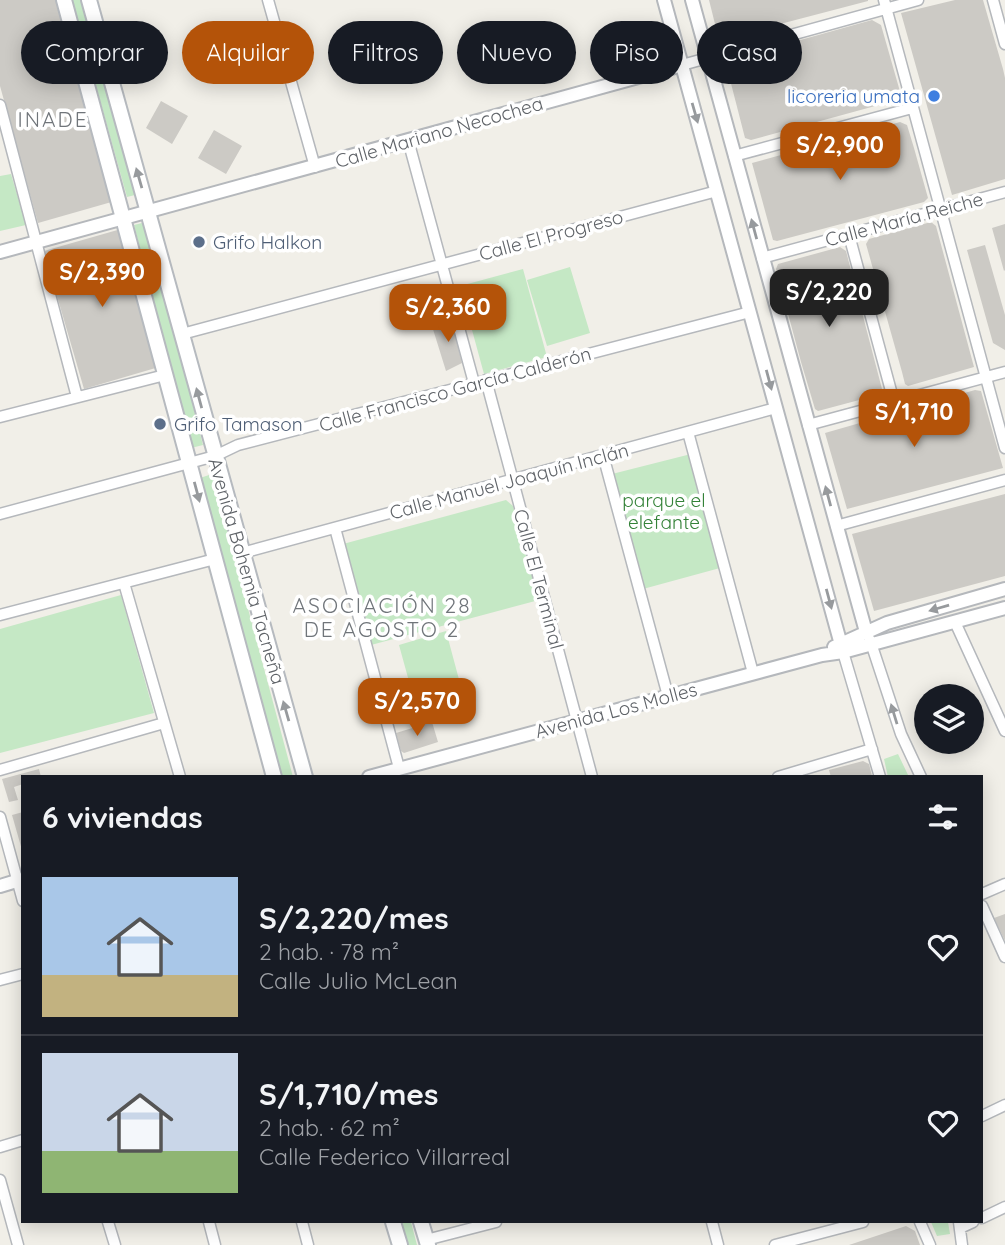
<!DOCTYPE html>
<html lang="es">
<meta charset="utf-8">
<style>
:root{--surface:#171b24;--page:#242831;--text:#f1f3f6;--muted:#9ea1a6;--line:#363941;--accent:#b45309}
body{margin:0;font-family:Quicksand,sans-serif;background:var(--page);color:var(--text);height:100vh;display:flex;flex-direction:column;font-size:26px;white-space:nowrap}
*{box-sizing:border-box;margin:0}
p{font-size:23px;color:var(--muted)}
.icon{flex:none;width:38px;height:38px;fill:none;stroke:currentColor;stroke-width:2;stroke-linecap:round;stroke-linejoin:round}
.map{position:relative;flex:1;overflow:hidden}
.panel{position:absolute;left:21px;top:775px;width:962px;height:448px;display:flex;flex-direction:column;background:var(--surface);border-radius:0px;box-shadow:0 4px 18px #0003}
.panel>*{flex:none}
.hud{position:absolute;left:21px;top:21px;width:964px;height:63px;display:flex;gap:14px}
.tools{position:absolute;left:914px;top:684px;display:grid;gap:14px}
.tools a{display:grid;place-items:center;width:70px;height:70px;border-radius:50%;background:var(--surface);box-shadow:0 4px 18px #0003;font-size:35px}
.price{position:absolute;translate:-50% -60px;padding:0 16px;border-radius:14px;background:var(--accent);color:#fff;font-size:23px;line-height:46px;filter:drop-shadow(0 2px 4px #0008)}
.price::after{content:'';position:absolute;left:50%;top:42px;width:21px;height:16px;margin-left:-10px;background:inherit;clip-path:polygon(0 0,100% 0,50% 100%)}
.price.current{background:#222;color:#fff}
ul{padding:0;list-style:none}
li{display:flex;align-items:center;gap:21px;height:175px;padding:0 21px}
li+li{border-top:2px solid var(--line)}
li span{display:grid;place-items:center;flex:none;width:196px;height:140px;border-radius:0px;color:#555}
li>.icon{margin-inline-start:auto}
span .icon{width:84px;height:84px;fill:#fffc;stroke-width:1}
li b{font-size:30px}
h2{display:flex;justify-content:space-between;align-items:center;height:84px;padding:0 21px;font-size:30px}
.chip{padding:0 24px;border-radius:32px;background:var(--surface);box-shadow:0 4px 18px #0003;font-size:24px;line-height:63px}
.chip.current{background:var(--accent);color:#fff}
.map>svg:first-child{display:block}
.green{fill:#c5e8c5}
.building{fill:#cccac5}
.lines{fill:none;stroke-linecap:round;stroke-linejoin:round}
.minor-casing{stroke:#b5b8bc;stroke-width:13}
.tertiary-casing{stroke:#b5b8bc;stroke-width:16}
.secondary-casing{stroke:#b6babf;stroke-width:18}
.minor{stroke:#fff;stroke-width:10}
.tertiary{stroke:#fff;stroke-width:12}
.secondary{stroke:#fff;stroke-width:14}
.oneway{fill:#979a9d}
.shop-dot{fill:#3f7fe0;stroke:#fff;stroke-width:2.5}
.service-dot{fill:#5c6f8a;stroke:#fff;stroke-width:2.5}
.labels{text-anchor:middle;stroke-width:7;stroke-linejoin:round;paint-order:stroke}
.shop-label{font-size:19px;fill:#366cbe;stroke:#fff;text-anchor:end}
.street-label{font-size:19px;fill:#5f6368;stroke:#fff}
.service-label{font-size:19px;fill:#4e5e75;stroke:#fff;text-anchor:start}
.park-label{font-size:19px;fill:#348238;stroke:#fff}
.neighbourhood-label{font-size:21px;letter-spacing:2px;fill:#70757a;stroke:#fff}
</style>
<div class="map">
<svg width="1005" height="1245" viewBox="0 0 1005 1245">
<rect width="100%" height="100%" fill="#f1efe8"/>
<path class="green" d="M72,0H85L139,194L127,197Z
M11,174L26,225L0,231V176Z
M146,222L203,445L191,448L134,225Z
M570,267L590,333L547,346L527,280Z
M523,269L547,357L484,374L460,286Z
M691,454L720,568L643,589L612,474Z
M212,474L293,777H280L200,478Z
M506,500L513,506L539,600L371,645L343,544Z
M121,595L154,713L0,753V629Z
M446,631L468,713L421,725L399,645Z
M898,754L909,777H888L884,759Z
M399,1222H411L417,1245H406Z
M931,1222H948L950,1234L937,1236Z"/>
<path class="building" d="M0,0H61L115,201L38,223L0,86Z
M709,0H868V1L719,40Z
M955,0H983L1003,69L1005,78V179L952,195L901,13Z
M872,20L881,25L901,95L897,100L751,140L745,138L726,64L729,60Z
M161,101L188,116L172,144L146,128Z
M900,122L907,125L914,148L928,198L924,202L777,241L773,240L752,163Z
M214,130L242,146L226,174L198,158Z
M931,222L936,226L974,367L908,386L905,384L902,372L866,244L869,239Z
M1005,224V270L1004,271L992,228Z
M121,229L159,367L84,389L44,251Z
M985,245L1005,315V350L993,343L967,250Z
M840,247L846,251L882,389L878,395L818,411L815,409L801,362L776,269L778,264Z
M451,318L462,363L446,371L432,326Z
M975,390L981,391L1003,468L847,509L825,433Z
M1005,494V576L874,611L852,534Z
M432,722L438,742L404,753L401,751L396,733Z
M863,761L869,764L872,776L831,777L829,770Z
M39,769L41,777H23V784L14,787L18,800L9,802L2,779Z
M23,812V850H22L12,815Z
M1005,914V941L994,918Z
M906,1226L915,1231L920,1245H849Z"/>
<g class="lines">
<defs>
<path id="minor" d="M268,0L315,167
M884,0L1005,448
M993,0L1005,44
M682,65L918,0
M0,105L77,397
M408,140L474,383
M734,156L912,108
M849,235L894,402
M762,258L1005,192
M182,334L717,191
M486,380L592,777
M0,417L165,375
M808,425L1005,372
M688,432L753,673
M603,455L668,696
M0,514L215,456L238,445L750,312
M836,526L1005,480
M335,528L399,768
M242,553L776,408
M124,583L180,777
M0,615L215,559
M955,622L1005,731
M870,640L901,734L921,777
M843,652L880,777
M0,770L164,723
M778,777L872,749
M0,817L23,901
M982,894L1005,884
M982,906L1005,957
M0,980L23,974
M982,1116L1005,1105
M0,1147L23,1140
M0,1180L18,1245
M982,1218L1005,1207
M108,1222L115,1245
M209,1222L215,1245
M302,1222L308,1245
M712,1222L718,1245
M920,1222L930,1245
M959,1222L962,1245
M960,1228L973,1222
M426,1240L496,1222
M775,1245L863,1222"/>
<path id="tertiary" d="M664,0L843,652
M692,0L866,632
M0,252L682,65
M834,647L887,623L1005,589
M369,777L822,655L843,652L1005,608
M0,886L23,879"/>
<path id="secondary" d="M64,0L274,777
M89,0L305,777
M393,1222L400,1245
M421,1222L428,1245"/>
</defs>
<use href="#minor" class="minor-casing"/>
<use href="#tertiary" class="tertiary-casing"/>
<use href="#secondary" class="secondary-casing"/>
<use href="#minor" class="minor"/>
<use href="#tertiary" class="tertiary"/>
<use href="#secondary" class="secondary"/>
</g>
<defs><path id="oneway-solid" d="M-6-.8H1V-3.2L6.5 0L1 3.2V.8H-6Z" transform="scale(1.75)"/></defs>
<g class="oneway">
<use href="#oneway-solid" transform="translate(695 113) rotate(74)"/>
<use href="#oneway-solid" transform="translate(139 178) rotate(-106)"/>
<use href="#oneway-solid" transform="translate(754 229) rotate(-105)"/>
<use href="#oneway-solid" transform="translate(769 380) rotate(75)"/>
<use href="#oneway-solid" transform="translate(199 398) rotate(-105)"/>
<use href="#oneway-solid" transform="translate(197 492) rotate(75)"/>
<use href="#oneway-solid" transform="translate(828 496) rotate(-105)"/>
<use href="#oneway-solid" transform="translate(829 599) rotate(75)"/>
<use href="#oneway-solid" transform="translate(939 608) rotate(164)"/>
<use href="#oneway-solid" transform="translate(286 711) rotate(-106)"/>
<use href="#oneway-solid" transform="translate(894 714) rotate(-107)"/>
</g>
<circle class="shop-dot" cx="934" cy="96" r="7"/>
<g class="service-dot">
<circle cx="199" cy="242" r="7"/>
<circle cx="160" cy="424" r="7"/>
</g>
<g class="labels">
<g class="shop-label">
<text x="920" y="103">licoreria umata</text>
</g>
<g class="street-label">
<text transform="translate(439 132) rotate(-16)" y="7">Calle Mariano Necochea</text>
<text transform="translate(904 219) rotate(-15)" y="7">Calle María Reiche</text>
<text transform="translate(551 235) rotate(-15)" y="7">Calle El Progreso</text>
<text transform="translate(455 389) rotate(-15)" y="7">Calle Francisco García Calderón</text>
<text transform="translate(509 481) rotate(-15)" y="7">Calle Manuel Joaquín Inclán</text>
<text transform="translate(247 571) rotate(74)" y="7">Avenida Bohemia Tacneña</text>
<text transform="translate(539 579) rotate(75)" y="7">Calle El Terminal</text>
<text transform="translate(616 710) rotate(-15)" y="7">Avenida Los Molles</text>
</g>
<g class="service-label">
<text x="213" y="249">Grifo Halkon</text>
<text x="174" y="431">Grifo Tamason</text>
</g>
<g class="park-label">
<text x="664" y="507">parque el<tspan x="664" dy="22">elefante</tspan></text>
</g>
<g class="neighbourhood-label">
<text x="53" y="127">INADE</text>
<text x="382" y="613">ASOCIACIÓN 28<tspan x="382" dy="24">DE AGOSTO 2</tspan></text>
</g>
</g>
</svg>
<div class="tools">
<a><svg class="icon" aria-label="layers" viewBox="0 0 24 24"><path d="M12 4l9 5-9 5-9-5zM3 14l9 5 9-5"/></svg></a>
</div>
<b class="price" style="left:840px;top:182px">S/2,900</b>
<b class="price" style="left:102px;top:309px">S/2,390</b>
<b class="price current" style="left:829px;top:329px">S/2,220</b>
<b class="price" style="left:448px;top:344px">S/2,360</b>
<b class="price" style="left:914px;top:449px">S/1,710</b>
<b class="price" style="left:417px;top:738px">S/2,570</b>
<div class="hud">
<a class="chip">Comprar</a>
<a class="chip current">Alquilar</a>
<a class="chip">Filtros</a>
<a class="chip">Nuevo</a>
<a class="chip">Piso</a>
<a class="chip">Casa</a>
</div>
<section class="panel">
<h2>6 viviendas<svg class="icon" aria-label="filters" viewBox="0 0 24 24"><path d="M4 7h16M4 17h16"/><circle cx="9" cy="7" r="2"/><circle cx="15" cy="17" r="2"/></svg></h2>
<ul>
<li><span style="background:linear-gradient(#a9c7e8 70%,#c2b280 0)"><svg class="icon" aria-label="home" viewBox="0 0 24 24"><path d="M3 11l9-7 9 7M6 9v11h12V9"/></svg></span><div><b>S/2,220/mes</b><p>2 hab. · 78 m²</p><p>Calle Julio McLean</p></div><svg class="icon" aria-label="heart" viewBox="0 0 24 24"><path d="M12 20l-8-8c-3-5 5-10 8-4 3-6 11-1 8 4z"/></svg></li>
<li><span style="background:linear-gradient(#c9d6e8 70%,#8fb573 0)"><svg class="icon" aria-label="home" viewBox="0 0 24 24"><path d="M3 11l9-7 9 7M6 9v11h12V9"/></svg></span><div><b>S/1,710/mes</b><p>2 hab. · 62 m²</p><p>Calle Federico Villarreal</p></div><svg class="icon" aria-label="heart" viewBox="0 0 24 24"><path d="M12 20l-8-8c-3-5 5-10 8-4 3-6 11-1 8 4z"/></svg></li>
</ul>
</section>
</div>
